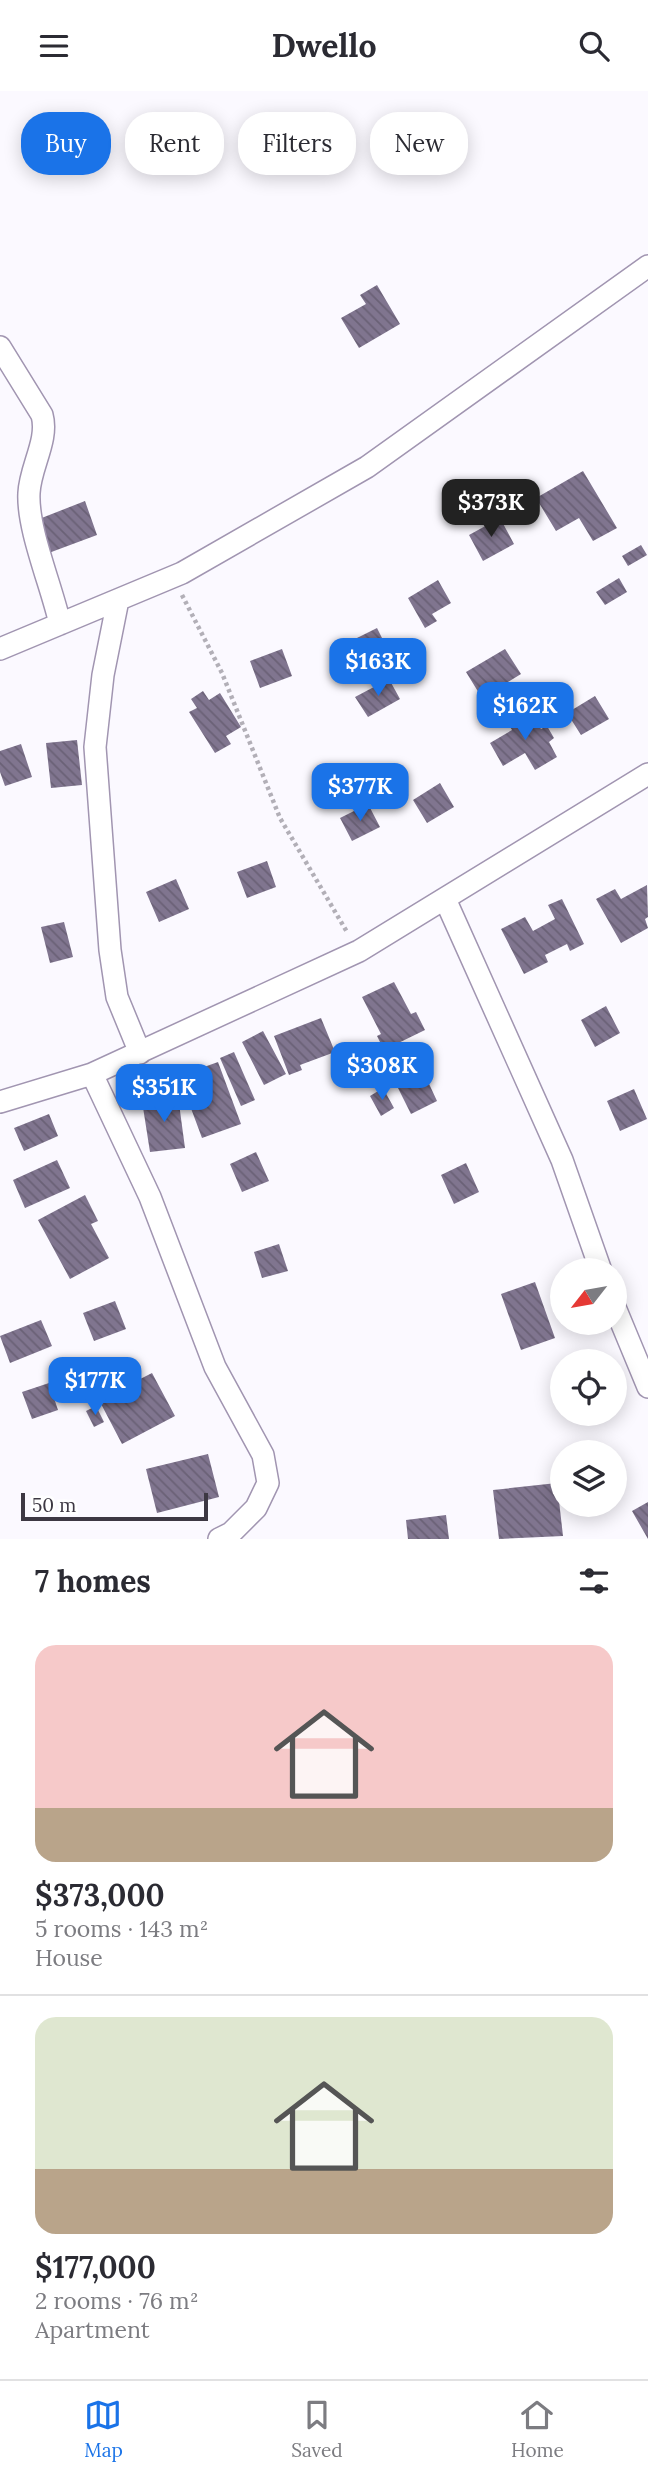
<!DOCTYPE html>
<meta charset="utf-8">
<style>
:root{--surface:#fff;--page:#f2f2f3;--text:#2b2b33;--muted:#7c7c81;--line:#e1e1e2;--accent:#1a73e8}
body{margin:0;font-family:Lora,serif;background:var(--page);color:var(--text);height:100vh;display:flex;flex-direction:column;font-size:26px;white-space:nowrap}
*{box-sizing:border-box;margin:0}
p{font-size:23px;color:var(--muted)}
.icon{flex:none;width:38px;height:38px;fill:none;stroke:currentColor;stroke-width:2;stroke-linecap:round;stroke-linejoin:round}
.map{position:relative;height:1448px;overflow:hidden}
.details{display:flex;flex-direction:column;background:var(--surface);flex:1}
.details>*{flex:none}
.hud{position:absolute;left:21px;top:21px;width:607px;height:63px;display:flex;gap:14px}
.needle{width:46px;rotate:239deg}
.tools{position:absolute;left:550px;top:1167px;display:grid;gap:14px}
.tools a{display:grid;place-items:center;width:77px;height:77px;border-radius:50%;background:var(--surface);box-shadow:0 4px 18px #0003;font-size:35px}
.scale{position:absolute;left:21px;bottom:18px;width:187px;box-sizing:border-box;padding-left:7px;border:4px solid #3d3843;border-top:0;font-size:19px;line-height:24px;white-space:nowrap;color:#3d3843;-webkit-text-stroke:5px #fff;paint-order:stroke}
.price{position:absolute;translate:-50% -60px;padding:0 16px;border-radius:14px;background:var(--accent);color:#fff;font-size:23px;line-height:46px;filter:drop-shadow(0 2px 4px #0008)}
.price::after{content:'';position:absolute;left:50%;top:42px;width:21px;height:16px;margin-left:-10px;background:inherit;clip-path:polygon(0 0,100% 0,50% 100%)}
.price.active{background:#222;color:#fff}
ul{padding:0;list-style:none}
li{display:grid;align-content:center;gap:14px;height:371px;padding:0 35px}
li+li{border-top:2px solid var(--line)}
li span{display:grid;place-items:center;height:217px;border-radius:21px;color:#555}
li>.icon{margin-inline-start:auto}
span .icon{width:126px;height:126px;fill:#fffc;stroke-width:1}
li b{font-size:30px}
h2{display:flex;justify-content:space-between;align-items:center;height:84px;padding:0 35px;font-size:30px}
.chip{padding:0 24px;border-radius:28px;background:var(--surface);box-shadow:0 4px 18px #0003;font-size:24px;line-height:63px}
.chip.active{background:var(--accent);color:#fff}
header{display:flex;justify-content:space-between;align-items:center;height:91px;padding:0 35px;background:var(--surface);font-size:32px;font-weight:700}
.dock{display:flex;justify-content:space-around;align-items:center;height:98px;border-top:2px solid var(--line);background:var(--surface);font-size:19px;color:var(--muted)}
.dock a{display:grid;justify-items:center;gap:4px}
.dock .active{color:var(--accent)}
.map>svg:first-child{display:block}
.building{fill:url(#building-back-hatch)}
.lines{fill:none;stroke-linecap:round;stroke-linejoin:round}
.minor-casing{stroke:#a195b1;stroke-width:24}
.path{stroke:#b2afb7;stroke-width:4.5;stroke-dasharray:3.5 3.5;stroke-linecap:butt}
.minor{stroke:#fff;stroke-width:21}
</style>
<header><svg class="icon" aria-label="menu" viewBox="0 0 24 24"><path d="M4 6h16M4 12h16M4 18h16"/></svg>Dwello<svg class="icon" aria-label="search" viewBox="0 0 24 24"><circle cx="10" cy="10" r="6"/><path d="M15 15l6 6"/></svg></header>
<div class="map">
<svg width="648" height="1448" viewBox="0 0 648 1448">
<defs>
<pattern id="building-back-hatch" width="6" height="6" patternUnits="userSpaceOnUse" patternTransform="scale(1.75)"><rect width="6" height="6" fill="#80758f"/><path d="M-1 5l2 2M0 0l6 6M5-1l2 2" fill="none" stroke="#6a6176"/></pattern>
</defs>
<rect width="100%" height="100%" fill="#fbf9ff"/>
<path class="building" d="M377,194L400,233L359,257L341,227L366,213L360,204Z
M583,380L617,437L593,450L579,427L556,440L536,407Z
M85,410L97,444L46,463L34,430Z
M500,427L514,453L483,470L469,444Z
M641,454L647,464L628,475L622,465Z
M619,487L627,501L605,514L596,501Z
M438,489L451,512L432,523L437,530L425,537L408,507Z
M377,537L389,561L357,577L345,553Z
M282,558L292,585L260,597L250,570Z
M505,558L521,583L482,607L466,581Z
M389,588L400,608L368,626L355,606Z
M203,600L209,609L220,602L241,636L226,645L231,653L215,662L189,621L197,617L191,608Z
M595,605L609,628L581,644L567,622Z
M530,619L541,638L547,635L554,647L549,651L557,666L535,679L525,662L503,675L490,652L512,639L507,631Z
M77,649L82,694L51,697L46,652Z
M21,653L32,686L5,695L0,681V660Z
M440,692L454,716L427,732L413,709Z
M368,713L380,736L352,750L340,727Z
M267,770L276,796L247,807L237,781Z
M176,788L189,818L159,831L146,801Z
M647,794L648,826L645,828L648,837L621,852L596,808L615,798L621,808Z
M562,808L584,853L570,860L567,853L545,864L548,871L524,883L501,838L525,826L533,840L555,828L548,814Z
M64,831L73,866L50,872L41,836Z
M394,891L411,923L416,921L425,939L384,959L377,945L381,943L362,906Z
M606,915L620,942L595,956L581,929Z
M321,927L335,961L300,974L302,979L289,984L274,945Z
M263,940L286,983L264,994L242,951Z
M234,961L255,1009L241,1015L220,967Z
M218,971L241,1033L202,1047L179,985Z
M424,982L437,1010L411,1023L397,995Z
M383,997L394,1017L381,1025L370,1005Z
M634,998L647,1028L620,1040L607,1010Z
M178,1005L185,1057L150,1061L142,1010Z
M49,1023L58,1045L24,1060L14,1037Z
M256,1061L269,1090L242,1101L230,1073Z
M57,1069L70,1097L25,1117L13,1089Z
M466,1072L479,1101L454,1113L441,1084Z
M85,1104L98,1130L91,1133L109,1167L70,1188L38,1129Z
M279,1153L288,1180L262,1187L254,1161Z
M535,1191L555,1247L521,1259L501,1203Z
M115,1210L126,1238L94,1250L83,1222Z
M41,1229L52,1255L10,1272L0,1245Z
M152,1282L175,1325L122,1353L99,1309Z
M49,1292L58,1319L32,1328L22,1301Z
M96,1315L104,1331L94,1336L86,1320Z
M208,1363L219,1406L157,1422L146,1378Z
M557,1392L563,1445L499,1448L493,1399Z
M648,1411V1448L632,1420Z
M446,1424L449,1448H408L406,1429Z"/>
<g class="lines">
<defs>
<path id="minor" d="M0,256L42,324C49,349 30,376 29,402C27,438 52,496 60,533
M118,509L103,584L95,656L110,859L117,906L140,962
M0,558L182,482L367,376L648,175
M445,808L562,1069L601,1180
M92,983L150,1106L215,1276L263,1364L268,1392L256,1417L231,1442L219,1448
M0,1011L92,983L359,860L648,683
M614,1214L648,1296"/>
</defs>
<use href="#minor" class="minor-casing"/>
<path class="path" d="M182,504L222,582L280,727L347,841"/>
<use href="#minor" class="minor"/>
</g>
</svg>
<div class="tools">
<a><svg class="needle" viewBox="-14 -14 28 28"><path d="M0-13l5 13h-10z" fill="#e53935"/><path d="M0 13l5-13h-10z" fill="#7c7c81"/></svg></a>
<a><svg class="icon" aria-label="locate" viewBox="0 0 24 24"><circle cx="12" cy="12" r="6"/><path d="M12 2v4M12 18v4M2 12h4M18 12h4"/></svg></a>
<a><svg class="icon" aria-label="layers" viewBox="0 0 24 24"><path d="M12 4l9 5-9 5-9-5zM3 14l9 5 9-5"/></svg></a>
</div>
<div class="scale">50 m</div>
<b class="price active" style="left:491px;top:448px">$373K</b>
<b class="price" style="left:378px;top:607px">$163K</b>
<b class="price" style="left:525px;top:651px">$162K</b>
<b class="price" style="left:360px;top:732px">$377K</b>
<b class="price" style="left:382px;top:1011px">$308K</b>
<b class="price" style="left:164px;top:1033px">$351K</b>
<b class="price" style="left:95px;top:1326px">$177K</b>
<div class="hud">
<a class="chip active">Buy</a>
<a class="chip">Rent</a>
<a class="chip">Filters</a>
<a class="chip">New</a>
</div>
</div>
<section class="details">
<h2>7 homes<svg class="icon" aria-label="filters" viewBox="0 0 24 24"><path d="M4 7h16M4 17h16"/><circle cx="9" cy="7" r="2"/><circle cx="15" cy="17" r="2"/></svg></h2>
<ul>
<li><span style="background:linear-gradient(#f6c9c9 75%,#b9a48a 0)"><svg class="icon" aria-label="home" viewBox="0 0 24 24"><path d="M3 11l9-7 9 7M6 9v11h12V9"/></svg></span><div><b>$373,000</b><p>5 rooms · 143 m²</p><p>House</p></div></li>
<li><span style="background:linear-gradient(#dfe7d0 70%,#b9a48a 0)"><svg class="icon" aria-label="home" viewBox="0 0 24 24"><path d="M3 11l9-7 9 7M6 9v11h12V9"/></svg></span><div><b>$177,000</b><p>2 rooms · 76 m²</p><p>Apartment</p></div></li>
</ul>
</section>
<nav class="dock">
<a class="active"><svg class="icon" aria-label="map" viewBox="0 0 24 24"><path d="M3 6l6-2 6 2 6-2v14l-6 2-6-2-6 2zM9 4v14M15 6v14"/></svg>Map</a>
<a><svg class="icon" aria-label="saved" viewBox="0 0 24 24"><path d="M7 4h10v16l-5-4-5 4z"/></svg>Saved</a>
<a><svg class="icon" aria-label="home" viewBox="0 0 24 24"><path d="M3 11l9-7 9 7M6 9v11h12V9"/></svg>Home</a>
</nav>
